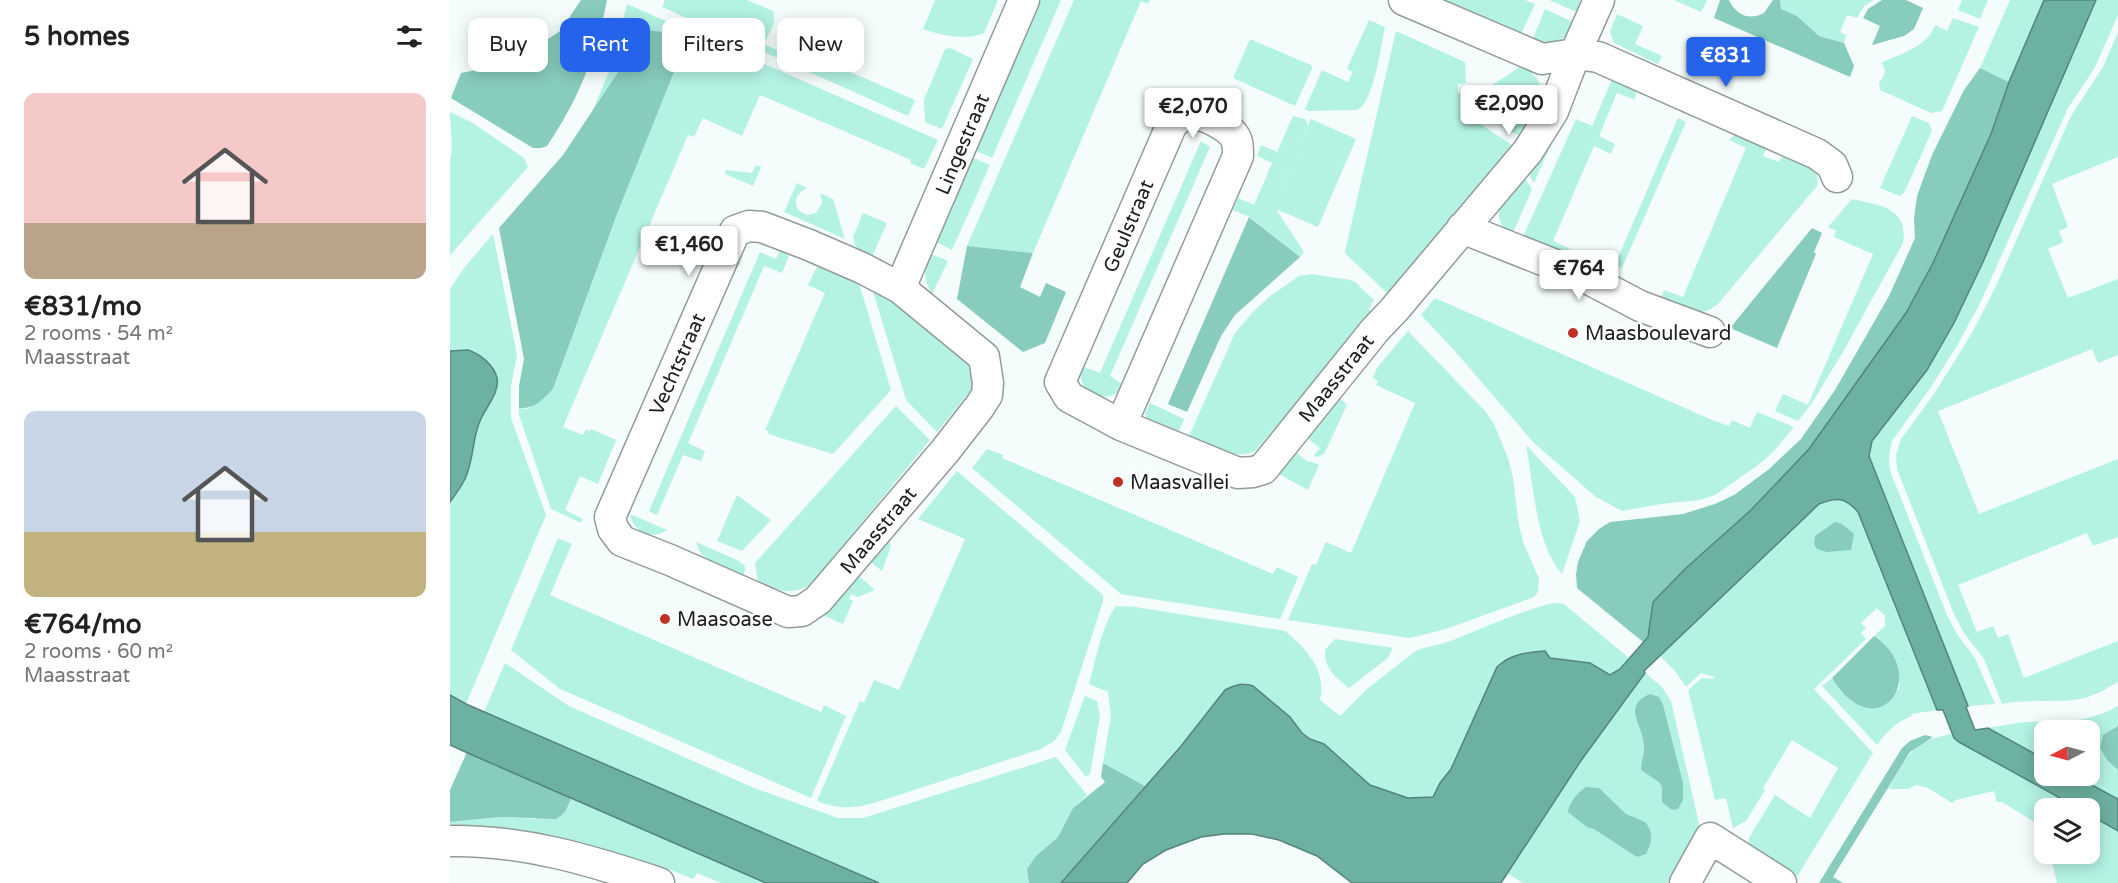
<!DOCTYPE html>
<meta charset="utf-8">
<style>
:root{--surface:#fff;--page:#f2f2f2;--text:#222;--muted:#767676;--accent:#2563eb}
body{margin:0;font-family:"Varela Round",sans-serif;background:var(--page);color:var(--text);height:100vh;display:flex;flex-direction:column;font-size:22px;white-space:nowrap}
*{box-sizing:border-box;margin:0}
p{font-size:20px;color:var(--muted)}
.icon{flex:none;width:33px;height:33px;fill:none;stroke:currentColor;stroke-width:2;stroke-linecap:round;stroke-linejoin:round}
.map{position:relative;flex:1;overflow:hidden}
.panel{display:flex;flex-direction:column;background:var(--surface);width:450px}
.panel>*{flex:none}
.hud{position:absolute;left:18px;top:18px;width:570px;height:54px;display:flex;gap:12px}
.needle{width:39px;rotate:264deg}
.tools{position:absolute;left:1584px;top:720px;display:grid;gap:12px}
.tools a{display:grid;place-items:center;width:66px;height:66px;border-radius:12px;background:var(--surface);box-shadow:0 3px 15px #0003;font-size:30px}
.price{position:absolute;translate:-50% -51px;padding:0 14px;border-radius:6px;background:#fff;color:#222;font-size:20px;line-height:39px;filter:drop-shadow(0 2px 3px #0008)}
.price::after{content:'';position:absolute;left:50%;top:36px;width:18px;height:14px;margin-left:-9px;background:inherit;clip-path:polygon(0 0,100% 0,50% 100%)}
.price.on{background:var(--accent);color:#fff}
ul{padding:0;list-style:none}
li{display:grid;align-content:center;gap:12px;height:318px;padding:0 24px}
li span{display:grid;place-items:center;height:186px;border-radius:12px;color:#555}
li>.icon{margin-inline-start:auto}
span .icon{width:108px;height:108px;fill:#fffc;stroke-width:1}
li b{font-size:26px}
h2{display:flex;justify-content:space-between;align-items:center;height:72px;padding:0 24px;font-size:26px}
.chip{padding:0 21px;border-radius:12px;background:var(--surface);box-shadow:0 3px 15px #0003;font-size:21px;line-height:54px}
.chip.on{background:var(--accent);color:#fff}
main{display:flex;flex:1;min-height:0}
.map>svg:first-child{display:block}
.green{fill:#b4f2e4}
.forest{fill:#88ccbd}
.water{fill:#6db1a2;stroke:#55857b;stroke-width:1.5}
.lines{fill:none;stroke-linecap:round;stroke-linejoin:round}
.minor-casing{stroke:#939b99;stroke-width:33}
.minor{stroke:#fff;stroke-width:30}
.poi-dot{fill:#bf3226;stroke:#fff;stroke-width:2}
.labels{text-anchor:middle;stroke-width:5;stroke-linejoin:round;paint-order:stroke}
.street-label{font-size:20px;fill:#1c1f1f;stroke:#fff}
.poi-label{font-size:20px;fill:#1c1f1f;stroke:#fff;text-anchor:start}
</style>
<main>
<section class="panel">
<h2>5 homes<svg class="icon" aria-label="filters" viewBox="0 0 24 24"><path d="M4 7h16M4 17h16"/><circle cx="9" cy="7" r="2"/><circle cx="15" cy="17" r="2"/></svg></h2>
<ul>
<li><span style="background:linear-gradient(#f6c9c9 70%,#b9a48a 0)"><svg class="icon" aria-label="home" viewBox="0 0 24 24"><path d="M3 11l9-7 9 7M6 9v11h12V9"/></svg></span><div><b>€831/mo</b><p>2 rooms · 54 m²</p><p>Maasstraat</p></div></li>
<li><span style="background:linear-gradient(#c9d6e8 65%,#c2b280 0)"><svg class="icon" aria-label="home" viewBox="0 0 24 24"><path d="M3 11l9-7 9 7M6 9v11h12V9"/></svg></span><div><b>€764/mo</b><p>2 rooms · 60 m²</p><p>Maasstraat</p></div></li>
</ul>
</section>
<div class="map">
<svg width="1668" height="883" viewBox="0 0 1668 883">
<rect width="100%" height="100%" fill="#f4fdfb"/>
<path class="green" d="M215,0H297L323,11C328,23 318,34 314,44L369,69L370,59L465,100L458,116L212,7Z
M485,0H548L534,33C517,41 490,35 473,29Z
M589,0H611L542,158L524,150Z
M624,0H700L698,4L691,1L583,253L517,246Z
M986,0H1075L1085,4L1070,36Z
M1099,0H1130L1132,6L1129,13Z
M1224,0H1257L1251,12Z
M1330,0H1424L1414,6L1407,18L1397,15L1390,32L1396,35L1394,43L1369,36L1347,16L1331,9Z
M1512,0H1538L1530,19L1508,10Z
M1560,0H1594L1559,82L1530,68Z
M1646,0H1668V15L1649,58L1644,69L1618,108L1530,303L1508,344L1481,387L1442,441C1439,453 1438,461 1441,473L1497,615L1507,634L1525,658L1545,704L1518,706L1419,456L1422,441L1477,370L1504,323L1533,262Z
M177,4L488,140L474,169L460,163L461,160L310,95L292,136L253,118L244,137L238,135L113,427L133,435L136,430L140,431L141,429L166,440L148,484L130,476L115,510L133,519L131,523L101,509L69,415V408L78,409L103,389L167,214L224,72L229,51L196,31L143,110L162,64Z
M1095,9L1125,23C1114,43 1103,46 1082,41Z
M1167,14L1193,26L1185,44L1212,56L1208,64L1164,43L1160,32Z
M1503,18L1529,27L1492,111L1481,113L1430,90L1429,82C1434,77 1438,70 1431,63C1451,53 1478,47 1485,25L1497,31Z
M919,20L935,27C931,45 924,103 907,110L858,111L855,109L872,70L898,82L903,72L897,69Z
M946,31L1015,62L1016,83L1008,84V93L1017,94L1018,116L1062,145L938,294L896,254L895,251Z
M1668,32V157L1602,184L1618,227L1609,231L1613,242L1598,249L1618,298L1668,279V355L1648,363L1642,349L1488,411L1529,514L1668,459V537L1643,546L1637,533L1508,585L1527,632L1543,626L1548,638L1558,634L1574,678L1668,641V682C1657,688 1646,695 1634,698C1610,704 1579,698 1552,704L1534,659L1514,633L1504,614L1447,469L1446,455L1451,439L1484,394L1522,333L1547,284L1621,116L1653,67Z
M800,39L863,66L845,106L783,78Z
M500,48L523,59L492,129L475,122L474,100L495,49Z
M1071,66C1108,85 1087,114 1069,136L1029,110V94Z
M1163,77L1184,88L1186,92L1185,100L1167,93L1149,136L1165,144L1161,154L1144,146L1103,241L1120,249L1109,254L1072,239L1126,119L1142,126Z
M0,112L23,123L74,158L78,167L0,255V160C4,149 0,125 0,112Z
M843,116L855,119L858,125L826,199L861,119L906,139L868,227L826,209L854,252L850,257L800,217L783,210L788,198L804,205L822,163L807,156L811,145L827,152Z
M1462,116L1479,123L1482,131L1454,193L1450,196L1430,188Z
M1228,118L1236,122L1172,268L1165,265Z
M1107,131L1084,183L1076,170Z
M1286,134L1318,145L1313,156L1329,162L1334,152C1350,159 1371,164 1367,186L1268,304L1259,310L1249,313L1211,298L1214,290L1233,297L1296,148L1279,140Z
M751,141L760,147L660,376L674,385C660,408 624,395 632,366L650,373Z
M521,157L540,165L502,250L484,241Z
M306,165L311,167L303,186L275,174L276,170L302,173Z
M1072,174L1082,189L1062,235C1034,215 1058,196 1072,174Z
M347,183L357,188C343,194 341,211 358,215L366,213L372,203L370,193L383,199L395,239L334,212Z
M1402,199C1428,205 1459,207 1453,243L1394,350L1362,403L1348,421L1325,411L1333,394L1358,405L1423,254L1384,237L1386,231L1378,227Z
M413,213L437,223L421,259L408,254L403,237Z
M43,234L67,355L61,386V418L96,515L16,704L0,695V502L14,480L29,423L44,395L43,369L35,360L27,353L10,350L0,351V289L14,268Z
M331,248L336,251L339,256L332,273L314,266L238,443L255,451L251,461L233,455L207,515L199,511L310,252L326,259Z
M479,253L498,261L482,294C473,278 474,269 479,253Z
M374,267L409,283L441,390L383,454L318,434L319,431L315,430L375,293L358,285L366,268Z
M862,274L901,280L905,282L924,300L919,309L923,312L805,451C784,462 759,444 739,436L785,333L803,312L819,297L849,276Z
M422,288L448,303L522,366L523,385L522,389L487,432L456,400Z
M985,298L1262,420L1279,426L1282,420L1300,428L1307,412L1344,427L1323,452L1307,466L1265,495L1249,500L1211,504L1172,511L1146,497L1083,442L1004,350L971,315Z
M958,331L1035,411L1044,424L1058,458L1063,477L1068,520L1073,542L1089,579L1088,592L1084,597L996,629L960,638L838,620L862,564L866,565L876,542L901,553L965,403L926,385L928,381L923,378L927,368Z
M888,396L897,405L874,454L867,457L864,455L870,448L855,436Z
M700,403L734,419L729,431L696,418L695,413Z
M446,406L480,440L361,584C341,597 328,590 308,582L305,563Z
M1076,445L1125,497L1130,521L1112,574C1085,543 1084,485 1076,445Z
M537,449L553,455L552,458L823,574L827,567L848,577L830,619L671,594L522,468Z
M843,450L858,462L860,461L869,465L858,490L825,472Z
M507,471L653,595V601L611,732L604,741L591,749L424,803C403,809 388,809 367,801L410,701L414,703L424,680L449,690L515,539L468,519Z
M287,495L321,520L292,551L267,541Z
M1390,499L1400,502L1408,512L1487,710L1461,714L1462,716C1446,722 1437,731 1427,745L1372,686L1382,678C1387,687 1392,692 1401,698C1424,715 1431,708 1449,689C1452,670 1439,647 1424,636L1435,626V616L1427,608L1411,623L1416,628L1411,633L1416,639L1364,689L1423,753L1345,880L1298,851L1299,838L1325,795L1360,818L1388,768L1342,740L1313,788L1315,790L1296,821L1283,828L1276,798L1265,800L1238,690L1252,678L1262,679L1265,677L1251,673L1236,687L1225,671L1210,656L1369,504Z
M180,514L217,530C201,540 184,533 180,514Z
M437,536L441,546L432,571L417,559Z
M108,538L122,544L100,595L371,712L374,705L396,716L361,798L110,689L61,650Z
M246,542L289,561L295,566L294,576C277,568 250,563 246,542Z
M405,573L424,589L423,591L408,597L401,594L399,599L403,601L393,624L370,614Z
M1104,603L1114,604L1179,658L1170,669L1160,675L1140,663L1100,658L1095,651C1078,652 1060,654 1047,667L1001,769L990,783L983,797L958,798L920,785L864,740L852,733L840,717L803,686L796,683L781,686L695,786L653,763L661,716L658,692L639,684C646,661 651,626 666,606L686,607L835,631C856,648 877,671 870,700L890,716L917,689L964,652C976,646 990,645 1003,640C1037,627 1069,611 1104,603Z
M885,639L943,648L938,658L899,688C885,677 874,669 875,650Z
M55,663L119,706L304,788L388,818H413L606,757L637,795L623,808L608,837L585,857L577,869L579,883H429L34,712Z
M1195,673L1212,687L1221,701L1250,828L1217,883H1073L1057,873L1130,762Z
M635,696L647,701L650,716L640,774L636,777L615,750Z
M1668,706V726L1665,727L1650,748L1657,760L1668,770V799L1625,776H1640V730H1594V759L1538,728C1551,726 1563,723 1576,722C1613,720 1634,725 1668,706Z
M1502,734L1509,742L1628,808H1594V828L1552,802H1547L1544,791L1506,800L1502,803L1478,788L1466,785L1458,789H1438C1458,756 1461,741 1502,734Z
M121,798L316,883H271L247,873L243,879L214,867L186,861L0,831V822L50,817L85,819L118,808Z
M1640,815L1668,831V883H1607L1600,854H1640Z"/>
<path class="forest" d="M131,0H157C146,55 129,99 97,146L91,148H83L1,98L11,73L62,63L110,31Z
M1270,0H1279C1286,15 1299,21 1314,13L1323,0H1330L1331,9L1347,16L1369,36L1394,43L1404,66L1400,77L1264,18Z
M1432,0H1456L1473,8L1464,29L1454,36L1422,45L1430,26L1413,18L1418,9Z
M196,30L213,32L229,51L224,72L167,214L103,389C92,400 85,409 69,408V386L74,359L49,228L113,155Z
M1530,68L1559,82L1541,134L1483,263L1456,313L1359,449L1301,510L1235,569L1203,602L1198,637L1193,642L1127,588L1126,574L1128,562L1137,541L1149,529L1160,522L1233,514L1265,504L1284,495L1318,470L1351,439L1385,390L1439,296L1465,238L1464,218L1467,196L1482,155L1514,90Z
M799,217L850,257L785,315L771,336L737,412L718,404Z
M1362,228L1372,233L1364,252L1366,254L1327,348L1280,328Z
M517,246L583,253L570,287L590,297L596,283L616,292L595,343L573,352L507,299Z
M1385,522L1392,524L1404,534L1401,550L1377,552L1367,549L1364,544L1365,536Z
M1424,636C1483,676 1426,750 1382,678Z
M1200,694L1209,697L1213,705L1233,783V800L1228,809L1222,810L1212,802V787L1209,782L1191,770C1191,761 1195,753 1194,745C1193,724 1171,706 1200,694Z
M1668,726V770L1657,760L1650,748L1653,735Z
M1475,735L1483,737L1460,752L1383,877L1393,883H1369L1452,748L1460,741Z
M17,752L121,798C118,808 115,814 106,819L50,817L0,822V790Z
M653,763L695,786L611,883H579L577,869L585,857L608,837L623,808L655,782L651,777Z
M1136,787L1149,788L1176,814L1195,822C1204,832 1202,843 1196,854L1187,857L1144,829L1137,827L1118,812C1119,803 1128,792 1136,787Z"/>
<path class="water" d="M1594,0H1646L1533,262L1504,323L1477,370L1422,441L1419,456L1518,706L1516,707L1525,730L1538,728L1594,759V776H1625L1668,799V831L1640,815V808H1628L1509,742L1504,738L1493,710H1487L1408,512C1395,497 1387,497 1369,504L1194,671L1195,673L1130,762L1051,883H902L867,856L829,840L802,834H774L751,837L716,850L693,864L677,883H611L731,746L775,690C784,685 793,682 803,686L840,717L852,733L860,739L874,744L920,785L958,798L983,797L990,783L1001,769L1047,667C1060,654 1078,652 1095,651L1100,658L1140,663L1160,675L1170,669L1198,637L1203,602L1235,569L1301,510L1359,449L1456,313L1483,263L1541,134L1559,82Z
M18,350C30,354 44,365 47,378C50,393 35,408 30,421C22,439 24,460 15,479C11,487 5,495 0,502V351Z
M0,695L16,704L429,883H316L20,754L0,745Z"/>
<g class="lines">
<defs>
<path id="minor" d="M954,0L1092,59L1125,54L1148,57L1367,154L1382,165L1387,177
M299,226L312,227L359,245L412,268L450,288L534,357L538,383L537,395L530,406L495,451L368,600L352,611L338,612L220,560L172,541L163,529L160,517L285,231Z
M1012,228L1133,276L1190,306L1260,332
M450,288L574,0
M671,425L788,156C788,152 788,146 787,142C784,128 756,115 743,114C735,112 728,119 722,124L610,382L619,397L671,425L788,473L803,472L813,469L925,330L944,310L1078,151L1103,111L1125,54L1149,0
M0,841C74,840 140,860 209,883
M1235,883L1260,838L1331,883"/>
</defs>
<use href="#minor" class="minor-casing"/>
<use href="#minor" class="minor"/>
</g>
<g class="poi-dot">
<circle cx="1123" cy="333" r="6"/>
<circle cx="668" cy="482" r="6"/>
<circle cx="215" cy="619" r="6"/>
</g>
<g class="labels">
<g class="street-label">
<text transform="translate(512 144) rotate(-67)" y="7">Lingestraat</text>
<text transform="translate(678 226) rotate(-67)" y="7">Geulstraat</text>
<text transform="translate(227 364) rotate(-66)" y="7">Vechtstraat</text>
<text transform="translate(886 378) rotate(-51)" y="7">Maasstraat</text>
<text transform="translate(428 530) rotate(-50)" y="7">Maasstraat</text>
</g>
<g class="poi-label">
<text x="1135" y="340">Maasboulevard</text>
<text x="680" y="489">Maasvallei</text>
<text x="227" y="626">Maasoase</text>
</g>
</g>
</svg>
<div class="tools">
<a><svg class="needle" viewBox="-14 -14 28 28"><path d="M0-13l5 13h-10z" fill="#e53935"/><path d="M0 13l5-13h-10z" fill="#767676"/></svg></a>
<a><svg class="icon" aria-label="layers" viewBox="0 0 24 24"><path d="M12 4l9 5-9 5-9-5zM3 14l9 5 9-5"/></svg></a>
</div>
<b class="price on" style="left:1276px;top:88px">€831</b>
<b class="price" style="left:1059px;top:136px">€2,090</b>
<b class="price" style="left:743px;top:139px">€2,070</b>
<b class="price" style="left:239px;top:277px">€1,460</b>
<b class="price" style="left:1129px;top:301px">€764</b>
<div class="hud">
<a class="chip">Buy</a>
<a class="chip on">Rent</a>
<a class="chip">Filters</a>
<a class="chip">New</a>
</div>
</div>
</main>
